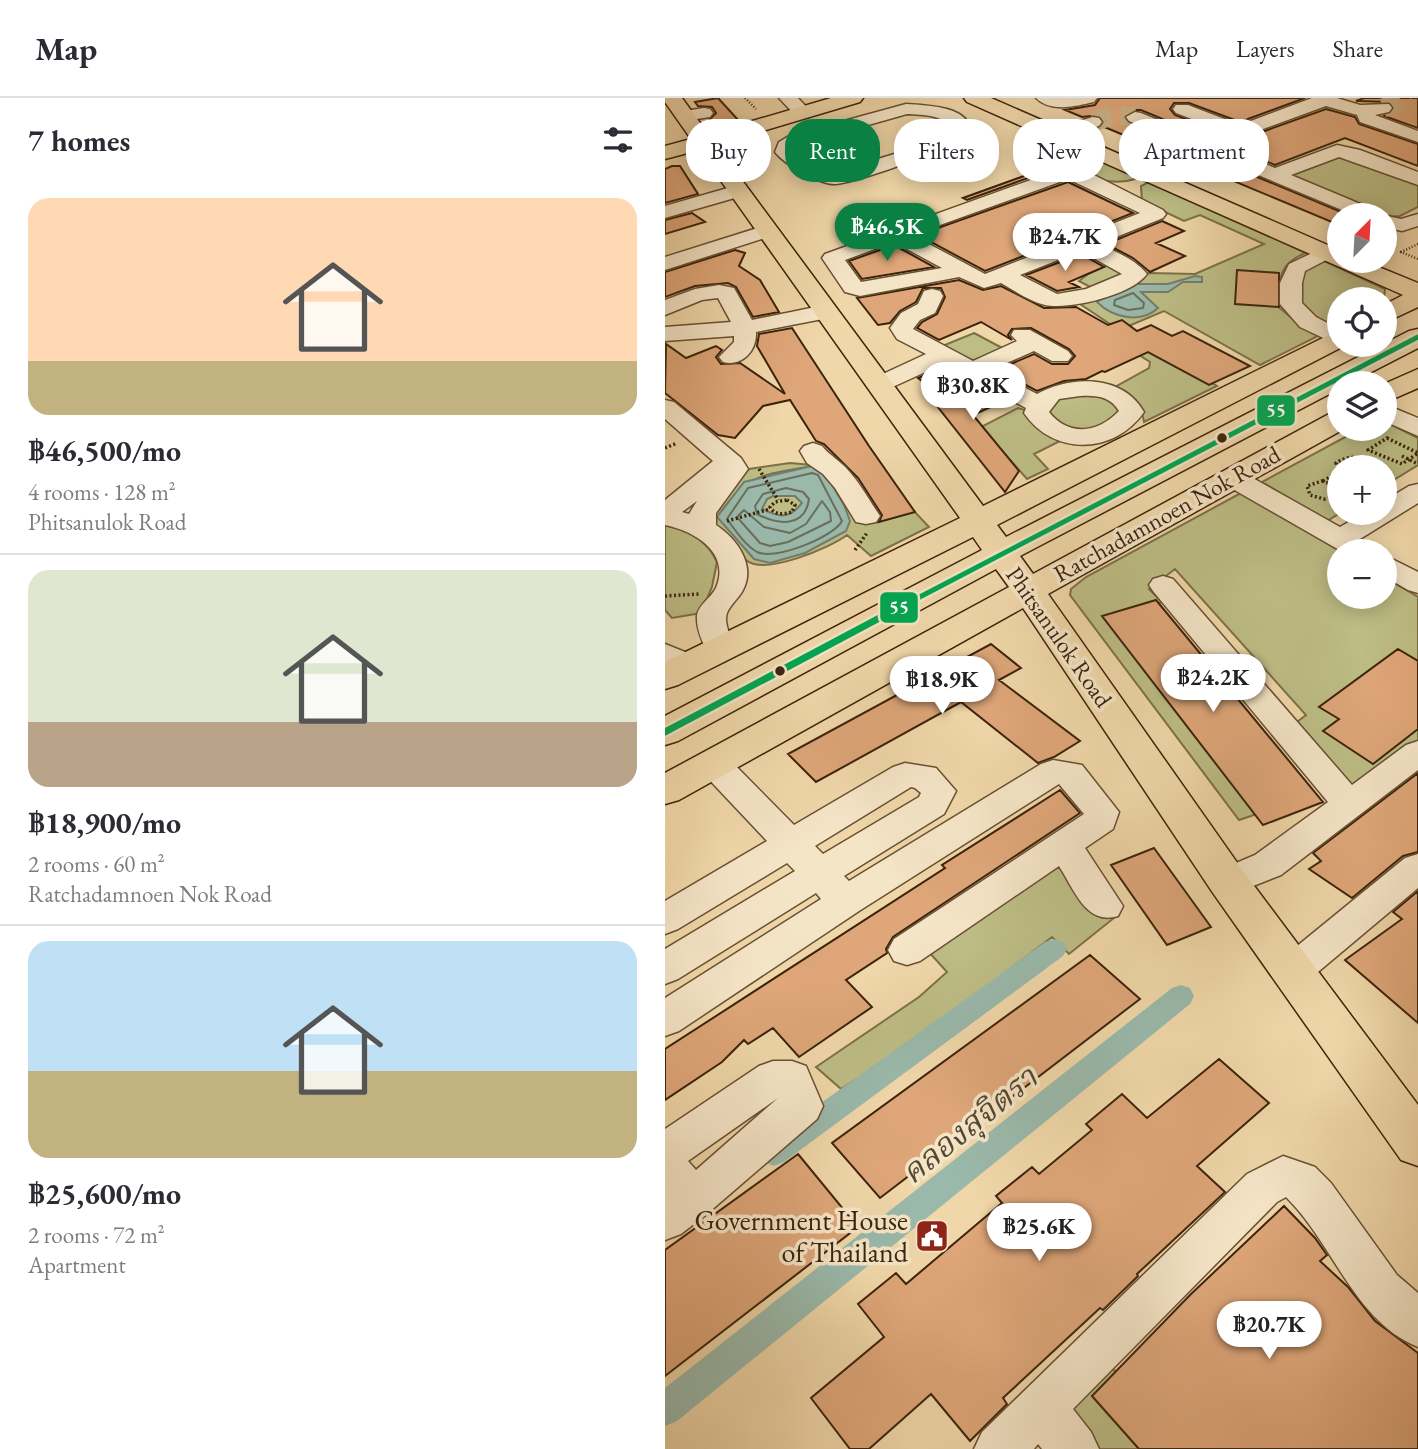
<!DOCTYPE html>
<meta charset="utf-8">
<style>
:root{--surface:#fff;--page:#f2f2f3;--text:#2b2b33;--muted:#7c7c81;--line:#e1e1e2;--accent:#0b8043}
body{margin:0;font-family:"EB Garamond","Noto Serif Thai",serif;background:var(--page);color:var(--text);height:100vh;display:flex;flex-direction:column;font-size:26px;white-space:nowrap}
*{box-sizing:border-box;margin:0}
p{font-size:23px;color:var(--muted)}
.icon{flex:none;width:38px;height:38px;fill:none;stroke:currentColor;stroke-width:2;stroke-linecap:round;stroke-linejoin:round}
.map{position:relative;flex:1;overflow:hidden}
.panel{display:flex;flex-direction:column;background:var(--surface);width:665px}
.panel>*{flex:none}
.guide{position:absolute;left:21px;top:21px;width:626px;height:63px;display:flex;gap:14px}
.needle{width:46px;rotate:24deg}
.fabs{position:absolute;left:662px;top:105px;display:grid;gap:14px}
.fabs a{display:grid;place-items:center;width:70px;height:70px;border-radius:50%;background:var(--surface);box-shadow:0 4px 18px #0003;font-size:35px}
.price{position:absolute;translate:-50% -60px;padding:0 16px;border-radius:24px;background:#fff;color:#222;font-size:23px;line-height:46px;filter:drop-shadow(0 2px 4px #0008)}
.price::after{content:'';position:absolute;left:50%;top:42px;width:21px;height:16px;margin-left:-10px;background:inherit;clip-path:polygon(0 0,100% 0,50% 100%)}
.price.on{background:var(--accent);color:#fff}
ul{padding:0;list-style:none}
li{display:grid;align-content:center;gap:14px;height:371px;padding:0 28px}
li+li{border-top:2px solid var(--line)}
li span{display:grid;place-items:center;height:217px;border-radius:21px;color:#555}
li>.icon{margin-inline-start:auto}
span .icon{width:126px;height:126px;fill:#fffc;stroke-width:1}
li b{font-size:30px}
h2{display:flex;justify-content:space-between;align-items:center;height:84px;padding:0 28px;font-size:30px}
.chip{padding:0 24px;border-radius:28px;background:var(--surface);box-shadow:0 4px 18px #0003;font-size:24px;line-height:63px}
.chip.on{background:var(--accent);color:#fff}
header{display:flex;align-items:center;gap:42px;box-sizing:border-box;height:98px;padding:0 35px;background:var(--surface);border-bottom:2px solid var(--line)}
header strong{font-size:33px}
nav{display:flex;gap:38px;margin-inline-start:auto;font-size:24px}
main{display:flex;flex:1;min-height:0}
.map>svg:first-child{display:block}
.green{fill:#bdbd85;stroke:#7c7048;stroke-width:2;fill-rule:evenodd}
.water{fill:#9ab9ab;stroke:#747d6b;stroke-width:2;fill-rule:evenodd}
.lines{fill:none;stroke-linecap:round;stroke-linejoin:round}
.shore{stroke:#6a6e5b;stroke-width:2}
.canal{fill:#9ab9ab;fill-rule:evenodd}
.building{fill:#dea679;stroke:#3b230b;stroke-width:2}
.minor-tunnel{stroke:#ccb389;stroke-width:19;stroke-dasharray:19 10;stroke-linecap:butt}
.minor-casing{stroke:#685032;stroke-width:3}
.major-casing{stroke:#3b230b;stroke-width:3}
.path-far1{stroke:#3b230b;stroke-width:2.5;stroke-dasharray:1 2;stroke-linecap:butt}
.path{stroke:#3b230b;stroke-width:3.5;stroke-dasharray:2 2.5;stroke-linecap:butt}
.minor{fill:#f5e5c7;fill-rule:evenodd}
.major{fill:#f0d7a9;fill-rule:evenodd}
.bus-1-far1-casing{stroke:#f5e5c7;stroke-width:10}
.bus-1-casing{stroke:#f5e5c7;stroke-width:12}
.bus-1-far1{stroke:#00a651;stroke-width:5}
.bus-1{stroke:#00a651;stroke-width:7}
.bus-dot{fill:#3b230b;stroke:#f5e5c7;stroke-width:2.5}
.labels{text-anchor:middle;stroke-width:7;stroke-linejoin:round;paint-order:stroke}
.street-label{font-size:24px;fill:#3b230b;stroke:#f5e5c7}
.near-poi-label{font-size:28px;fill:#3b230b;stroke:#f5e5c7;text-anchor:end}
.near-water-label{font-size:32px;font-style:italic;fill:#534833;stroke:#f5e5c7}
.line-badge{stroke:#f5e5c7;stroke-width:2.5}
.badge-label{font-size:19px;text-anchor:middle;font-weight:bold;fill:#fff}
</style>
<header>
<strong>Map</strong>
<nav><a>Map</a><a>Layers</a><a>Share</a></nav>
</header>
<main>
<section class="panel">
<h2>7 homes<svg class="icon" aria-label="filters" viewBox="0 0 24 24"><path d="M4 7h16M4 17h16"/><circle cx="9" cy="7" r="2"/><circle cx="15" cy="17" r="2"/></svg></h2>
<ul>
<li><span style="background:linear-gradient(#ffd9b3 75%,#c2b280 0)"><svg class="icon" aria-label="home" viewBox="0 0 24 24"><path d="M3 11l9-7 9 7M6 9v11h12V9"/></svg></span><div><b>฿46,500/mo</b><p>4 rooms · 128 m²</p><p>Phitsanulok Road</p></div></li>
<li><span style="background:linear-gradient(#dfe7d0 70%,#b9a48a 0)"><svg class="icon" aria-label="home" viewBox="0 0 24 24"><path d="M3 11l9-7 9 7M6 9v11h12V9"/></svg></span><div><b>฿18,900/mo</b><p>2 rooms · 60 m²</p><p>Ratchadamnoen Nok Road</p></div></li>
<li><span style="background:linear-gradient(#bfe0f5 60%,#c2b280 0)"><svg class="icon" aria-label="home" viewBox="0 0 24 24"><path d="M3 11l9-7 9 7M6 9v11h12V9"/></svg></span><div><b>฿25,600/mo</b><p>2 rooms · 72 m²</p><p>Apartment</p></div></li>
</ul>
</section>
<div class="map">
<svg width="753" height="1351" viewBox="0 0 753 1351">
<rect width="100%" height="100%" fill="#f0d7a9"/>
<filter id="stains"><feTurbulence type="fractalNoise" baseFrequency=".00286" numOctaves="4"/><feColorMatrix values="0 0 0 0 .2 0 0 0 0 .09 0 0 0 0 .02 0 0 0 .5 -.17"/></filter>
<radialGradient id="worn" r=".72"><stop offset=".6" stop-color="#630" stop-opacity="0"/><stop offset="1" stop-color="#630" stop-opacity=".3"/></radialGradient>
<path class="green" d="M420,56L474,80C444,90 421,78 394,65Z
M678,58L753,85V109L735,118L719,119L627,82L630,76Z
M484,84L641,155C614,165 615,180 610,206L629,222L655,237L595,267L499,213L454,232L412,204L484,175L530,176L599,146L535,117L519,123L477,103L476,88Z
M655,161L720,191L719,201H674V228L666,232L632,205V179Z
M445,166L463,174L429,191L414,183L423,176Z
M309,235L341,252L305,267L275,249Z
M483,249L552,288L479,324L477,314L450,289L484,270L485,264L471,255Z
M429,293L460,312L429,332L389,329L380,307L400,297Z
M353,310L363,313L397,342L369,356L383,371L362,381L316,329Z
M719,323L753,340V367L719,388V369H674L675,415L662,423L597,384L695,331H719Z
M125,365L158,368L192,422L212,424L250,414L264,429L206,458L182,437C165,450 99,478 81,462C67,451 57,433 45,420L76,376L84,371ZM147,368L140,455L55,415C84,374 101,377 147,368Z
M576,395L675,453L674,499H719V479L753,499V642L686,689L628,627L641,617L510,471L484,491L497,504L447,520L598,714L574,722L405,497L406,491L421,479Z
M108,398H130L137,405C125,421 114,420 96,411L102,401Z
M0,426C23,431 42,442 52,464L47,489L36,515L7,520L0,512Z
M399,765L449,820L404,856L387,839L249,944L176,991L151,969L254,899L282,874L262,852Z
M447,1270L451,1274L427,1298L474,1351H431L406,1313L413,1297Z"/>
<path class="water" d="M530,178L537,179V184H518L503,194H476L493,210C476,226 448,220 432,204L441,198L471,186H503Z
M147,368L157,370L179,407L185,423L181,433L140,455L105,465L89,461L52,419L79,384ZM108,398H130L137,405C125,421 115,420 97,411L102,401Z"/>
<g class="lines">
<path class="shore" d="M468,195L479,205L478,210L463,212L449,207L450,202Z
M147,375L153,377L177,423C169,439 109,463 92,454C80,447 70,432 62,421L83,390Z
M121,390L138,394L144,401C140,430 113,427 92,416L90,408L98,396Z
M157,403L165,414L166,423L123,444L105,448L95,445L72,419L79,412L99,429L125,435L141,426Z"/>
<path class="canal" d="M389,841L398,844L402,851L398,858L119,1064L109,1068L99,1064L95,1055L99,1046L380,844Z
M516,887L525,890L529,898L525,906L12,1323L0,1328V1290L507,890Z"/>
</g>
<path class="building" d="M53,0L75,24L51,31L44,22L51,15L47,9L33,8L30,4Z
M435,0H640L575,24L524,5H509L505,11L510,17L551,33L538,38L476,12H469L458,18L463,25L674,113V127L437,28L440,24L434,17L417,19L400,12L430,7Z
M699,0H753V30L719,18L729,12L726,4L691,3Z
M661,11L690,19L694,26L753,46V68L680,40L610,67L561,47L574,43L589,44L594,35Z
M7,68H15L33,96L0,105V71Z
M381,70L385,72L302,102L298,100Z
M403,84L468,115L320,173L253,137Z
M27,115L40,124L0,136V122Z
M497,123L519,133L491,145L520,158L485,174L468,160L441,146Z
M229,147L269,169L197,181L184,163Z
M70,152L80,155L74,168L95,182L114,214L88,219L71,189L63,185L30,188L0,199V174Z
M416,156L439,169L404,184L414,189L392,193L361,177Z
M572,172L614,175V209L570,206Z
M294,182L318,192L336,188L379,210L411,209L443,227L457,222L472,233L486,227L507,238L518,233L585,268L544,287L483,254L440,274L437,273L421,281L399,283L372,293L332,272L369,256L387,266H403L410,258L404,251L366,230L347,231L343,237L347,242L316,224L274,242L252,230L257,224L272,216L280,199L276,190H258L251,204L235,213L225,225L213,227L192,200Z
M127,230L204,348L250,414L214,424L217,417L193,380L159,346L151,343L125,302L98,308L70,340L53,337L0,295L1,246L21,260L51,248L57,252L51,259L56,266L75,265L120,296L92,248L94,236Z
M270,273L284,281L293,277L341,302L308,317L354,373L340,394L272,308L286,305L253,280Z
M491,502L658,704L598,727L437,518Z
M326,546L356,570L334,582L415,643L389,659L373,665L296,604L151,684L123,656Z
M733,551L753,563V631L708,666L658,633L674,621L654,609Z
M753,675V754L738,758L687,800L644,771L656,763L648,755Z
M395,692L415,715L228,839L221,851L222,855L181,882L207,909L134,959L108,930L83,946L79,942L57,964L0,1002V951L280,770L277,767Z
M489,750L546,829L502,847L446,767Z
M753,793V925L680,862L737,821L728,814Z
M425,857L475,901L215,1100L167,1045Z
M554,961L604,1005L532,1068L560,1094L472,1176L473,1178L438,1212L435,1210L338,1300L342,1306L305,1343L266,1296L204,1351H185L146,1300L219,1239L193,1206L231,1175L241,1186L337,1105L331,1098L367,1069L374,1076L427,1032L421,1026L457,996L482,1020Z
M133,1056L193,1129L0,1278V1152Z
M619,1108L650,1140L662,1157L655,1163L683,1189L710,1223L753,1255V1351H474L427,1298L525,1197Z"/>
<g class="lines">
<path class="minor-tunnel" d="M718,10L746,0
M428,24L450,17L470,19"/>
<defs>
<path id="minor" d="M114,0H133L147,15L144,19H132Z
M371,0H432L429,4C411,8 386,15 371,0Z
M647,0H672L695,7L724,6L727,10L724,14L710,17L753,33V44L695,24L692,17L661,8L590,34L592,37L589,41L574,40L554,47L610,70L672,47L695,52L753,74V87L674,59L626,77L712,113L715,117H689L464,23L461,19L470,14L476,15L538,41L558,33L511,15L508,11L511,7H523L575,27Z
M241,6C259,7 305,8 305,33C292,50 193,84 171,86C155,87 119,66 110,54L114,44L124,38ZM242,16C257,17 278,16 287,31L259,47L170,74H165L129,52L136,46Z
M39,10L45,11L48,15L45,19L19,23L10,18L13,14Z
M428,19L434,20L437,24L434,28L417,33L408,28L411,24Z
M402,69L425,75L498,112L501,116L498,120L434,146C451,154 470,161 482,176C467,197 405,212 380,207C364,203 350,193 336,185L319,190L294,179L195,198L180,194L157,160L160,156ZM403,81L475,115L320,176L247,137ZM229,144L277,170L196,184L180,162ZM416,153L457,176L421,191L392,196L355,177Z
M73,87L80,89L83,93L80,97L0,120V108Z
M753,116V128L737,133L719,129L718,117L736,121Z
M102,127L109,129L112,133L109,137L0,172V159Z
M660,149L667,151L670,155L667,159L640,173L637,185V205L651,219L674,231L673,247L635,229L615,206V185L624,166Z
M54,187L69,190L87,222L160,207L168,209L171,214L168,219L91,234C92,253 77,269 58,264L54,259L69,244V238L0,243V229L66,224L53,200L37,202L0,217V202L30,191Z
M267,191L275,193L278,198L270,215L255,222L248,231L308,263L352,243L346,237L349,232H365L403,253L407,258L403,263H387L369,253L326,272L372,296C405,277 458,276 479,314C449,357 388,358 359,315L361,310L278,266L221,292L213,294L205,292L201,287L205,282L261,256L232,241L225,230L236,215L253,206L259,193ZM415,298C431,297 445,298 454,313C433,335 404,339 384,314L394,301Z
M0,302L9,304L76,360L83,371L51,415V427C72,441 91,467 78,492C74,500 65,507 62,515C58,526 67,541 71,551L67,558L56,561L45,558C38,546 31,532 32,517C34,506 46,500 51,490C66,454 29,433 0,427V402L48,363L0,321ZM32,403L24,416L17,414Z
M719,306L753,320V338L719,323Z
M148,345L157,348C164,357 174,362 182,371C195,385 204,402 215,418L211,424L201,426L191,424L170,390L158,376L142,365L135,353L139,348Z
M568,372L577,374L675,429L699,415H719V403L744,388L753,386V405L695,441L706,447L710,453H676L559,386L555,380L559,374Z
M719,457L753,474V495L743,492L719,478Z
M498,478L508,481L687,687L741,647L753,643V672L616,777L563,798L550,794L545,784L550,774L590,757L663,704L488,493L484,487L488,481Z
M0,546L35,560L39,567L35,574L24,577L0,568Z
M48,653L60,657L129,727L228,669L240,665L271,670L291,693L279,716L179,778L184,783L376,666L388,662L417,667L454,714L448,731L420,750L458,808L453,818C421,828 409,791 394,768L255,863L242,867L229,863L223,852L229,841L419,716L394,686L194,813L14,933L0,938V900L156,801L151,795L13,881L0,886V851L130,773L122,765L13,831L0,836V803L102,743L36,673L32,665L36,657ZM246,689L250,690L256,695L254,699L158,756L150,748Z
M753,756V790L641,884L628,889L615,884L609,873L615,862L740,760Z
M108,963H127L141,968L158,1008L152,1021L43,1115L16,1136L0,1142V1031L94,968ZM113,1000L31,1072L23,1063Z
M618,1058L650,1069L666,1085L732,1177L753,1195V1249C689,1223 668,1145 621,1099L612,1104L408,1311L426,1334L434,1351H377L373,1346L369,1351H309L317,1334L582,1076Z"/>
<path id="major" d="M0,0H17L43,36L166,0H198L195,4L51,47L318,408L674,232V247H681L332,427L341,439L744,233L753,231V250L685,285H674V291L355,458L368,476L664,316L674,313V331H679L383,496L578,773L753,1007V1068L736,1062L548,795L358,510L14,702L0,706V675L344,489L331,471L13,643L0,647V618L317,452L308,439L13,587L0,591V564L295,420L34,52L0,61V48L26,41L0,4Z
M299,0H326L674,152V163H699L753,185V209L719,225V207L738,197L302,4Z
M753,271V290L719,305V286Z"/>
</defs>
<use href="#minor" class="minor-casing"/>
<use href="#major" class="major-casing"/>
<path class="path-far1" d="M80,0L91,11
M753,146L736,154L753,161"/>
<path class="path" d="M722,340L753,355L737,366L703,352Z
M0,350L12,345
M737,358L753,366
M94,371L113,402
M674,375L671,365C685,356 698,358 710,369
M657,383L671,388L672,397L659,401L645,397L642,388Z
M658,383L673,374
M122,402L130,407L127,414C118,416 110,418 105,409L110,404Z
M62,423L105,411
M190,452L202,435
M0,498L34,496"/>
<use href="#minor" class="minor"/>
<use href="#major" class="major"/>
<defs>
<path id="bus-1-far1" d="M249,502L753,239"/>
<path id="bus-1" d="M0,634L252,500"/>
</defs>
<use href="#bus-1-far1" class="bus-1-far1-casing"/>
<use href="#bus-1" class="bus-1-casing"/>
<use href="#bus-1-far1" class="bus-1-far1"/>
<use href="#bus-1" class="bus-1"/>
</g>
<defs>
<symbol id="civic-square" viewBox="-11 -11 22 22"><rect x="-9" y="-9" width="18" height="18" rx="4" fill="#8f2418" stroke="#f5e5c7"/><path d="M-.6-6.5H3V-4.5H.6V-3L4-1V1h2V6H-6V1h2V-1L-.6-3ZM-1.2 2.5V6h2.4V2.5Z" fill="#fff"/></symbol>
</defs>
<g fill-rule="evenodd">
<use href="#civic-square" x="248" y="1119" width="38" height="38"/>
</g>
<g class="bus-dot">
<circle cx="557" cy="340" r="6"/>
<circle cx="115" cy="573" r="6"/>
</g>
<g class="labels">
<g class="street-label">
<text transform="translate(502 416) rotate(-29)" y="8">Ratchadamnoen Nok Road</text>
<text transform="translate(394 539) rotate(55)" y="8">Phitsanulok Road</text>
</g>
<g class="near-poi-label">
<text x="243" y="1132">Government House<tspan x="243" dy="32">of Thailand</tspan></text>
</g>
<g class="near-water-label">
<text transform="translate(304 1027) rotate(-39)" y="11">คลองสุจิตรา</text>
</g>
</g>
<g class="line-badge">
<rect x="591" y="296" width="40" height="33" rx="7" fill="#00a651"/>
<rect x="214" y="493" width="40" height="33" rx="7" fill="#00a651"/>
</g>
<g class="badge-label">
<text x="611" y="319">55</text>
<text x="234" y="516">55</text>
</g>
<rect width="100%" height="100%" filter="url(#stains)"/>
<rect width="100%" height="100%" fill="url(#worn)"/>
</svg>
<div class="fabs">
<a><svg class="needle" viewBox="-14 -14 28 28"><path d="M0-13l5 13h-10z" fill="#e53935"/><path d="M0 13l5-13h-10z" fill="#7c7c81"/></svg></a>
<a><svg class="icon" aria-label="locate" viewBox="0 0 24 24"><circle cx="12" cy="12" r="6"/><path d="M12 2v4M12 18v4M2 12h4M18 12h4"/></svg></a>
<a><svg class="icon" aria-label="layers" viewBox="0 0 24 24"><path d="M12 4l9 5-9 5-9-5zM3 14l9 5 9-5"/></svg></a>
<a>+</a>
<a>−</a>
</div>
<b class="price on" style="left:222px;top:165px">฿46.5K</b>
<b class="price" style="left:400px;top:175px">฿24.7K</b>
<b class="price" style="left:308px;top:324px">฿30.8K</b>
<b class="price" style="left:548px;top:616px">฿24.2K</b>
<b class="price" style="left:277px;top:618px">฿18.9K</b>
<b class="price" style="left:374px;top:1165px">฿25.6K</b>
<b class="price" style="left:604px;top:1263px">฿20.7K</b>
<div class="guide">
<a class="chip">Buy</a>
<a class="chip on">Rent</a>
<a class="chip">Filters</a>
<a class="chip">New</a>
<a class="chip">Apartment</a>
</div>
</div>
</main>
